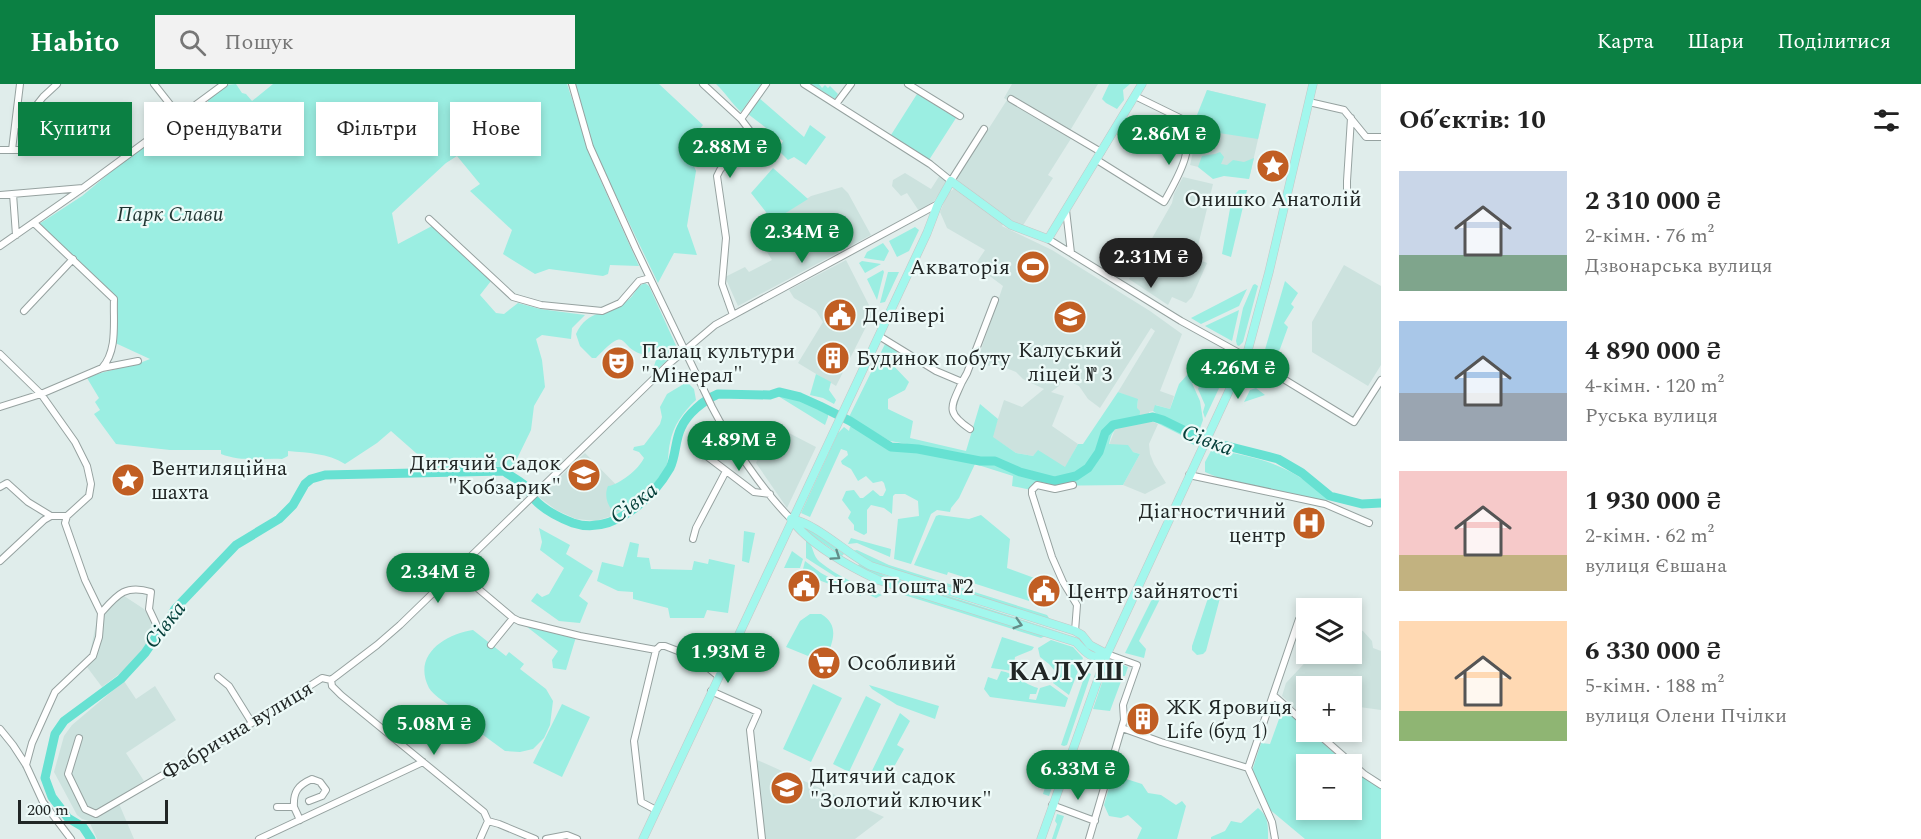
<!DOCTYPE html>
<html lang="uk">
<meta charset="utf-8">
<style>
:root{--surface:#fff;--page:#f2f2f2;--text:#222;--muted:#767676;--accent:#0b8043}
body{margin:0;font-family:Spectral,serif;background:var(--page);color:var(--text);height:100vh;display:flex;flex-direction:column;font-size:22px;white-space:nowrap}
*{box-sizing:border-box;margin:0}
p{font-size:20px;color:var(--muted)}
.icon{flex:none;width:33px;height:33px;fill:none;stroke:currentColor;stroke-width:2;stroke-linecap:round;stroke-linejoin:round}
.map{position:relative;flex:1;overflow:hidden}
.sheet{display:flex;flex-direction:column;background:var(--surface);width:540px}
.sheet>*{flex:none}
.guide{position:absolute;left:18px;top:18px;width:570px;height:54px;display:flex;gap:12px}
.fabs{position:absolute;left:1296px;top:514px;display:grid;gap:12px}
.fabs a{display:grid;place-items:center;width:66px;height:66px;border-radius:0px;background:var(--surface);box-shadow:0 3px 9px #0003;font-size:30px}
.scale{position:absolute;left:18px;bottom:15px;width:150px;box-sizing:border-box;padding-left:6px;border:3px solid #212625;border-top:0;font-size:16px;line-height:21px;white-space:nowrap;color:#212625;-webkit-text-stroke:4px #edfaf8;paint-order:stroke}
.price{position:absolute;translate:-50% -51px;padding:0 14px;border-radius:21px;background:var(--accent);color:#fff;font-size:20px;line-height:39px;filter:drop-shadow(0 2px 3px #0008)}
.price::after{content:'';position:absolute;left:50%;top:36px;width:18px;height:14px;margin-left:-9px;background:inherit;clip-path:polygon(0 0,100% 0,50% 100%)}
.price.selected{background:#222;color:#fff}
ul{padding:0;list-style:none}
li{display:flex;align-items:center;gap:18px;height:150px;padding:0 18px}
li span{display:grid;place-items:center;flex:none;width:168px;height:120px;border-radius:0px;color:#555}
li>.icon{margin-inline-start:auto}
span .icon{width:72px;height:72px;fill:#fffc;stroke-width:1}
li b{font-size:26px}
h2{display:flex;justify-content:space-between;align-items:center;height:72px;padding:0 18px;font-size:26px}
.pill{padding:0 21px;border-radius:0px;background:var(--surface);box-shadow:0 3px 9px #0003;font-size:21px;line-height:54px}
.pill.selected{background:var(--accent);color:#fff}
header{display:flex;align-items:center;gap:36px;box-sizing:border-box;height:84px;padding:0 30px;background:var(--accent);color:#fff}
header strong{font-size:28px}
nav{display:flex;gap:33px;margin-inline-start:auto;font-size:21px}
.search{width:420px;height:54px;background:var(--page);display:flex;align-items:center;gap:15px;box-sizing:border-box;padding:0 21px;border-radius:0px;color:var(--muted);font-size:22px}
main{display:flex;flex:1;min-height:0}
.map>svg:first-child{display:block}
.built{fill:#cce2de}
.green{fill:#9beee2}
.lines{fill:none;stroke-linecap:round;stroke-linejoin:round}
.river{stroke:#67e1d2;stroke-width:9}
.minor-casing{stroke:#96a2a0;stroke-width:8}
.major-casing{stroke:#c5c7c6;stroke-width:9}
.minor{stroke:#fff;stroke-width:6}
.major{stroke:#a2f7ed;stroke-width:8}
.oneway{stroke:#628e89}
.labels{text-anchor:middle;stroke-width:4.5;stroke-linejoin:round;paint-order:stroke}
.poi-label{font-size:21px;fill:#212625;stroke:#edfaf8;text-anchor:start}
.park-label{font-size:21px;font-style:italic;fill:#1f3431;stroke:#edfaf8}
.street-label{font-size:21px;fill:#212625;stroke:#edfaf8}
.water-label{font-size:22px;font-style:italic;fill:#06403b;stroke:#edfaf8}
.district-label{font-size:27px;font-weight:bold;letter-spacing:1.5px;fill:#212625;stroke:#edfaf8}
</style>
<header>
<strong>Habito</strong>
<div class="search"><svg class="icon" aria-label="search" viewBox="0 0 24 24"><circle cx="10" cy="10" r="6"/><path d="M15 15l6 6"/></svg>Пошук</div>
<nav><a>Карта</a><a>Шари</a><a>Поділитися</a></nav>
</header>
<main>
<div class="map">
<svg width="1381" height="755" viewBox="0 0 1381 755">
<rect width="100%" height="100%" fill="#e0edeb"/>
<path class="built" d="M1012,0H1098L1068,50L1072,53L1048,91L1053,94L1022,143L957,97V94L1007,16L1004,14Z
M1207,6L1266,20L1249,95L1190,81Z
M905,89L931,105L940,91L947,98L934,117L919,127L907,109L901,112L892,102L893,96Z
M1183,93L1213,100L1195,174L1207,179L1192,213L1186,219L1172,213L1168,221L1129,195L1172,119L1174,110Z
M842,103L848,109L871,151L738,222L725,193L745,183L749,188L772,176L755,149L811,112Z
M955,104L1004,139L1002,142L1052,166L1150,227L1182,250L1160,307L1174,312L1170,325L1156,321L1153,327L1149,328V336L1158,340L1149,360L1150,370L1154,380L1166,399L1145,410L1123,401L1140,370L1109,361L1115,345L1123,340L1137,324L1138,316L1118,308L1155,247L1151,244L1100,324L1088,315L1079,302L1063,294L1059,302L1051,308L1064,312L1052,342L1078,360L1065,384L1038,367L1033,372L1016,369L992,353L1004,316L1022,323L1044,305L1023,295L1016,288L996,280L989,282L977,277L1003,202L975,181L985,166L947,144L940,128L948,109Z
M846,176L873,229L836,302L798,279L823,238L816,227L794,214L789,206Z
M1344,181L1381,202V281L1368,302L1312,268V238Z
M771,345L782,349L785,347L816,363L787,424L756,379Z
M585,369L635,420L615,431L596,437L576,435L556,426L539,413Z
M121,510L144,525L156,544L142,567L126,585L102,603L87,583L98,531Z
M1352,544L1363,547L1372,557L1373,564L1381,567V626L1352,622V603H1306V635L1282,612L1286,599L1313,570H1352Z
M124,597L136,615L155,602L176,636L126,669L144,697L117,715L134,755H97L89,737L82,735L77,731L54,688L64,652L72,641Z
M753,674L884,733L855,755H762Z"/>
<path class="green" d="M236,0L242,9L246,10L252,17L273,0H567L595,84L639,182L610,181L608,190L603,192L549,185L535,190L503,170L512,146L470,107L480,100L457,72L446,79L392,129L398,160L432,142L491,197L480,211L496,229L504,230L518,219L540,225L585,231L572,244L571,255L542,251L536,255L542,276L545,303L534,322L531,346L513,383L482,381L456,384L442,387L433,384L391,347L377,359L345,380C327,369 309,369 288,367V372L282,375C261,374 241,378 221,370V366H170L116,360L94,330L100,326L95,318L99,314L87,294C107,285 130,284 150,275L111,257L112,214L36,142L82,112L130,72L159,54L178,38L208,23V13L226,1Z
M574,0H659L703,41L686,63L696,87L687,142L697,171L674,169L658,199L593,64Z
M716,0H761L741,28C731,19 726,9 716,0Z
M811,0H819L822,4L825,1L828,4L830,2L838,10L835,15Z
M1109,0H1130L1123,6L1124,16L1117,25L1106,19L1102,15Z
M1207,6L1266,20L1258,55L1206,47L1197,39V31Z
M917,10L956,34L929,76L891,51Z
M759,14L804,53L810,41L826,53L806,81L794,73L788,76L778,66L783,57L748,30Z
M1220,68L1224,73L1221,80L1227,81L1233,76L1244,78L1254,74L1249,95L1224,92L1213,95L1198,83L1202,72L1215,70Z
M773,84L808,115L773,137L751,109Z
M1239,106H1247L1231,173L1222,170L1231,119L1237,122L1240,112L1235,110Z
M915,143L919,146L909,167L897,173L889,157Z
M883,159L889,167L884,177L864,174L867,168Z
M862,177L881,180L865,189L859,179Z
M883,186L884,188L877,216L867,195Z
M888,188H899L885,218L880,219Z
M1285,197L1298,209L1291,220L1294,223L1284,239L1288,243L1280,265L1273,275L1264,269Z
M645,199L649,202L678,266L659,284L654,282L658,270L656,264H653L646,271C616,266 631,237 596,274H592L580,262L576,250C588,224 608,232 628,216C635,211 636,202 645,199Z
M1255,200L1258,202L1243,258L1239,262L1237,261L1236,257L1243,224L1253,201Z
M1247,205L1239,222L1201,240L1191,234Z
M1239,226L1232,257L1205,242Z
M885,260L898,267L890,278L909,298L905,306L888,315V325L913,337L910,354L966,367L980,320L998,335L993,353L1016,369L1033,372L1038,366L1065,383L1078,360H1083L1118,308L1138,315L1137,324L1140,327L1139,338C1121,340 1113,341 1109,360L1128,361L1133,368L1140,370L1123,401L1037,402L1036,407L1012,402L1013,392L975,380L959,414L951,424L950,428L937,426L931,430L911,480L894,475L898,435L919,432L918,417L905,410H895L893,412L892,430L884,424L871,421L867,426V449L864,451L854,446V441L848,434L851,428L842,416L846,407L854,406L860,414H863L873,406L880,412H883L886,406L884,399L882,397L873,399L866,392L858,397L851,385L842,380L841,377L848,371L847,367L841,365L810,433L801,429L838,349L844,343L849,347L850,343L855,342L890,367H910L975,380L969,371L890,357L849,333Z
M1223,276L1228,279L1229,283L1205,334L1203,328L1205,321L1198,305L1201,299L1208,298L1210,295L1209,289L1205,287L1204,283Z
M816,290L831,298L829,306L836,316L834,320L823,314L810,311Z
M1188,290L1200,317L1203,336L1194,361L1186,357L1185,353L1151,336L1157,330L1153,327L1155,321L1170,325L1179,300Z
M687,298L694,305L696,316C683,328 673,342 670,359C668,367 669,375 666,383C660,396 628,428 614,428C607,422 604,411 608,402C619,401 639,385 644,374L639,368L633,366L634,363L644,361L660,340L662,333L660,323L667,310Z
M1256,304L1265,311L1244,318L1250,306Z
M784,311L804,317L828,328V333L825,341L778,312Z
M1212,365C1264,375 1285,379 1328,414L1327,417L1219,394L1205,388V378Z
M939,431L969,435L981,431L1010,455L1007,484L1037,495L1029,517L973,499V496L948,488L947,491L914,481L936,432Z
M803,440L844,470L842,472L801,444Z
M539,444L570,461L566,470L593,487L579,512L588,519L580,539L559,537L531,517L537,509L542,513L549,510L564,484L540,466L542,458Z
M744,447L755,449L749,479L742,477Z
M851,454L891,465L890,473L857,459L848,460Z
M806,455C814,461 812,472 820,478C838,493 861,502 882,511L876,514L853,504L806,474Z
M630,458L639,460L637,473L649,474L651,485L692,486L694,477L708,480L709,475L735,481L728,529L707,526L704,534H670L668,524L633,515V508L618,507L597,497L602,478L623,483Z
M857,466L889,481L1047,531L1051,537L879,482L851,467Z
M792,467L803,475L800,484H784Z
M805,477L821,489L861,511V512L816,495L803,485Z
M859,480L884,491L1076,553L880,493L858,482Z
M1161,501L1162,511L1139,557L1146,565L1144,574L1125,569L1157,505Z
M905,508L1045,552L1041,554L901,510Z
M1209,511L1220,514L1206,567L1203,570L1197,571L1192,566V562Z
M810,530H821C840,541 833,558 826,574L816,570L813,574L786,563L800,537Z
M522,539L576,553L566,586L553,584L552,576L558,567Z
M473,546L506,572L509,568L524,580L520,585L546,605L553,617L550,641L544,654L533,665L520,668L505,667L449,626L451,623C444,617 433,611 429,604C412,571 445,550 473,546Z
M1002,553L1034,563L1032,566L1015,573L1013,587L991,584Z
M1051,556L1073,563L1083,574L1069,611L1053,599L1055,587L1049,580L1040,573L1038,564Z
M1117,578L1128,583L1125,592H1123L1110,627L1093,625L1107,584Z
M1001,587C1015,589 1023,600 1038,604L1036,610H1030L1029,615L1036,616L1040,604L1050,601L1068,614L1065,623L990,613L984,605L988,593L997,596Z
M1086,588L1091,590L1067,661L1064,662L1061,661Z
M813,600L842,614L811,678L783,665Z
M869,601L939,622L935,635L897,621L872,605Z
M866,612L881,620L849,688L833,680Z
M562,620L590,633L562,693L533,679Z
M1283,624L1306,645V648H1310L1341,675L1343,681H1306V726H1352V713L1363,691L1381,703V755H1305L1269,725L1252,687L1261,659L1270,660Z
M900,629L910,637L897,661L904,665L890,690H883L878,699L868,695Z
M1049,689L1056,692L1049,712L1043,710Z
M1117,692L1142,700L1148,709L1161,711L1176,721L1182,717L1186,722L1177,755H1137L1142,744L1128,731L1121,734L1109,732L1104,721L1112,693Z
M1258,724C1269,732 1268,743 1268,755H1211V753L1225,747L1231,737L1241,739Z
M1057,730L1064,732L1056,755H1052L1057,740L1055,737Z"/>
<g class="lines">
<path class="river" d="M91,755L83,743L68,734L52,713L45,694L55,650L64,637L121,595L145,569L162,544L168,538L175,525L236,461L279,435L293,421L305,400L311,395L325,391L504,387C510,392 517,395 523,400C528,404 530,410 534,415C543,425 560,434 573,439C612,452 652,415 670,384C676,372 675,356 681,344C687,330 704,316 718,310L770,311L779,308L800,313L820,322L850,337L891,363L918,365L980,377H995L1020,388L1055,397L1076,392L1088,384L1099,368L1105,349L1113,341L1153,333L1163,336L1214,361L1227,362L1278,375L1302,389L1330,412L1362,420L1381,419"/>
<defs>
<path id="minor" d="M154,0L180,33
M572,0L590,63L636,165L712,323C730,358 763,407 791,435
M703,0L741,35L750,47L720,86L717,92L726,154L722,200L733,231
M804,0L930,80L951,97L984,45
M908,0L960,32
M1011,15L1101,68
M1309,18L1344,26L1366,53H1381
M836,20L851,0
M1351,34L1347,97V111L1352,119
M741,35L766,0
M19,39L23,46L28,66
M20,42L43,13L57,0
M0,66H39
M12,66L20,0
M1097,76L1164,118C1177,95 1198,61 1182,35L1135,12
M13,110L16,151
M0,111L83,104
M1066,126L1071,169
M429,135L513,213L541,221L602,227L620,219L639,197L650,194
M34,139L114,215C113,238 118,266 102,284
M1048,155L1181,237L1259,280L1354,338L1381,296
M0,162L83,104L224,0
M24,227L73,175
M879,252L936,287L962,298C951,323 945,328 970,345
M0,270L41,310L75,358L87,382L91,400L89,412L67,432L65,439L85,496L101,529L99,553L93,572L55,608L32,659L26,681
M962,298L967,289L995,216
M0,323L41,310L102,284L138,277
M700,367L754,408L770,410
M1189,391L1325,420L1369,439
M1073,401L1055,405L1037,401L1032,406V410L1052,473L1063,498L1077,521L1075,547
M0,403L7,399L28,418L51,432
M693,455L696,444L726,387
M0,477L44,436L51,432H67
M456,486L513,534L519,537L580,552L656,566
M101,529C117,511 125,500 151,508L149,525L157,542
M491,561L513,534
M656,566L634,657L641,718L656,726
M656,566L660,562H665L696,574L718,592
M218,593L229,602L252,639
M331,596L377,561L400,541L670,279L715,241L938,120
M331,596L332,602L341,611L484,728L488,737L480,755
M711,607L758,628L750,646L762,755
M1273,611L1306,640
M1122,644L1161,658L1248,684L1272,738L1275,755
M0,645L13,661L26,681L43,718L71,755
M1316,648L1364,690L1381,701
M79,654L68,690L85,725L96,730L252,639L322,594L331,596
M1248,684L1299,535
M1052,721L1095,737
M277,723H294L300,736
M294,723C293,708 298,701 312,695L320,698L326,706L322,712L309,717
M488,737L499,740L535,755
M259,755L423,678
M546,755L567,751L577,755
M1089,755L1124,636L1123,621L1137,581L1107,570"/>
<path id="major" d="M791,435C809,460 850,483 878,496L1076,558C1085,568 1093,578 1107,570
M791,435C816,439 847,470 871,482L1075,547L1082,551L1090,561L1107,570
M643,755L927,149L938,120L951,97L1011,141L1048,155L1142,0
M1041,755L1107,570L1248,266L1269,188L1313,0"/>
</defs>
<use href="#minor" class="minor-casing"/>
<use href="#major" class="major-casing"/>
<use href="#minor" class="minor"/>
<use href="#major" class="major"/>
</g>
<defs><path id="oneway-chevron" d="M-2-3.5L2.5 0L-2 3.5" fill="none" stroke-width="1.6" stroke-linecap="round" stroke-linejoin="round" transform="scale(1.5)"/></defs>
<g class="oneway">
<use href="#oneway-chevron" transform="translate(836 472) rotate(34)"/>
<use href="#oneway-chevron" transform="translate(1018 540) rotate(17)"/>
</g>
<defs>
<symbol id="sight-disc" viewBox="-11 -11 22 22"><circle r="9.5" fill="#c15e23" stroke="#edfaf8"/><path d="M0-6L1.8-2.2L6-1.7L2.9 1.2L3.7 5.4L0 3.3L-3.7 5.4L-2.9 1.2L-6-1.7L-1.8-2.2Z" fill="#fff"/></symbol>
<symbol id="stadium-disc" viewBox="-11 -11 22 22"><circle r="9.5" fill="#c15e23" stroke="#edfaf8"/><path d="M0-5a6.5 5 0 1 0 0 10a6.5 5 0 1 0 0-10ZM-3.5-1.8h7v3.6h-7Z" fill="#fff"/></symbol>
<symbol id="civic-disc" viewBox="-11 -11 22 22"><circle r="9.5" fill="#c15e23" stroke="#edfaf8"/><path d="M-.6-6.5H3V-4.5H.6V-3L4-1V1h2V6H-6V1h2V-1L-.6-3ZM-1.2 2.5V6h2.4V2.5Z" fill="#fff"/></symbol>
<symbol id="school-disc" viewBox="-11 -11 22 22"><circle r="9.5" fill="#c15e23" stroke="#edfaf8"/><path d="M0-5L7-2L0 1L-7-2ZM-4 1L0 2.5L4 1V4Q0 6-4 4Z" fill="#fff"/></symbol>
<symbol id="building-disc" viewBox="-11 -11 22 22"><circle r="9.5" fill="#c15e23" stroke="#edfaf8"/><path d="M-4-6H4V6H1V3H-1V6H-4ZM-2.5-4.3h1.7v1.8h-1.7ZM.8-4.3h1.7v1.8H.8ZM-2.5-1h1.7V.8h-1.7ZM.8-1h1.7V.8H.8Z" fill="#fff"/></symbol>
<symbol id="theatre-disc" viewBox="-11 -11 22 22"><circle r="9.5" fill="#c15e23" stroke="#edfaf8"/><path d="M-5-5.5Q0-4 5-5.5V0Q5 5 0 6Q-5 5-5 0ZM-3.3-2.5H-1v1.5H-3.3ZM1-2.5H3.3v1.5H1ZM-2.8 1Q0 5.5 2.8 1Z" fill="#fff"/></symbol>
<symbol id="hospital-disc" viewBox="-11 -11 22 22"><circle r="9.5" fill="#c15e23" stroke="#edfaf8"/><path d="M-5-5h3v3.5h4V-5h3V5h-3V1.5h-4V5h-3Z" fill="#fff"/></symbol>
<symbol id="supermarket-disc" viewBox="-11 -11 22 22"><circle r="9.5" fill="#c15e23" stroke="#edfaf8"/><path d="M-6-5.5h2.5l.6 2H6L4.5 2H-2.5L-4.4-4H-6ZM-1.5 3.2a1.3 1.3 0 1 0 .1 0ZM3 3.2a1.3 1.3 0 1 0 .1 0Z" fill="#fff"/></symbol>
</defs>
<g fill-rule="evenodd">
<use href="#sight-disc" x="1254" y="63" width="38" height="38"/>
<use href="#stadium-disc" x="1014" y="164" width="38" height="38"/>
<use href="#civic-disc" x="821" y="212" width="38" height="38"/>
<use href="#school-disc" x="1051" y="214" width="38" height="38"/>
<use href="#building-disc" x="814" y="255" width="38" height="38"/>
<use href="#theatre-disc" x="599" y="260" width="38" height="38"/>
<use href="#school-disc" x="565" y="372" width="38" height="38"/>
<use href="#sight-disc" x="109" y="377" width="38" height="38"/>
<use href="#hospital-disc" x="1290" y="420" width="38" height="38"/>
<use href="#civic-disc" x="785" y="483" width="38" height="38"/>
<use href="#civic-disc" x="1025" y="488" width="38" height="38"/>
<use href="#supermarket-disc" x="805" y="560" width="38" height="38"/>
<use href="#building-disc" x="1124" y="616" width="38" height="38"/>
<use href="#school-disc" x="768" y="685" width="38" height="38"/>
</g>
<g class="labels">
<g class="poi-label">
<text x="1273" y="122" text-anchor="middle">Онишко Анатолій</text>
<text x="1010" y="190" text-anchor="end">Акваторія</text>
<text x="863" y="238">Делівері</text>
<text x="1070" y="273" text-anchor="middle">Калуський<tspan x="1070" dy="24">ліцей № 3</tspan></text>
<text x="641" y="274">Палац культури<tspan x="641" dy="24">"Мінерал"</tspan></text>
<text x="856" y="281">Будинок побуту</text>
<text x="561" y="386" text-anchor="end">Дитячий Садок<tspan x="561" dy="24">"Кобзарик"</tspan></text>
<text x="151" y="391">Вентиляційна<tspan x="151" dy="24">шахта</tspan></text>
<text x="1286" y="434" text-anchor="end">Діагностичний<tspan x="1286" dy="24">центр</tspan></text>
<text x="827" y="509">Нова Пошта №2</text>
<text x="1067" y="514">Центр зайнятості</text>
<text x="847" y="586">Особливий</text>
<text x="1166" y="630">ЖК Яровиця<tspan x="1166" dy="24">Life (буд 1)</tspan></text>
<text x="810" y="699">Дитячий садок<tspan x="810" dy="24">"Золотий ключик"</tspan></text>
</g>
<g class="park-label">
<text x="170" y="137">Парк Слави</text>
</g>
<g class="street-label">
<text transform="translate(237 646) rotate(-31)" y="7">Фабрична вулиця</text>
</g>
<g class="water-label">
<text transform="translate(1208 355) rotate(20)" y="8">Сівка</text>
<text transform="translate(633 418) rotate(-37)" y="8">Сівка</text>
<text transform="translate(164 540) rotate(-52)" y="8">Сівка</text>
</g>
<g class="district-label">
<text x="1067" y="596">КАЛУШ</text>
</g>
</g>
</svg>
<div class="fabs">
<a><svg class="icon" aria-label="layers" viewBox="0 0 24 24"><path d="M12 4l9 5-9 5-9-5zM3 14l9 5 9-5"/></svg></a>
<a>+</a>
<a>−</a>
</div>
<div class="scale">200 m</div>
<b class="price" style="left:1169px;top:82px">2.86M ₴</b>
<b class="price" style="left:730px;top:95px">2.88M ₴</b>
<b class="price" style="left:802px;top:180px">2.34M ₴</b>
<b class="price selected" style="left:1151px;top:205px">2.31M ₴</b>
<b class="price" style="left:1238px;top:316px">4.26M ₴</b>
<b class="price" style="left:739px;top:388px">4.89M ₴</b>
<b class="price" style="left:438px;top:520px">2.34M ₴</b>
<b class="price" style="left:728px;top:600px">1.93M ₴</b>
<b class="price" style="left:434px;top:672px">5.08M ₴</b>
<b class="price" style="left:1078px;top:717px">6.33M ₴</b>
<div class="guide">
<a class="pill selected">Купити</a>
<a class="pill">Орендувати</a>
<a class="pill">Фільтри</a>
<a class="pill">Нове</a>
</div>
</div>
<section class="sheet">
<h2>Об’єктів: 10<svg class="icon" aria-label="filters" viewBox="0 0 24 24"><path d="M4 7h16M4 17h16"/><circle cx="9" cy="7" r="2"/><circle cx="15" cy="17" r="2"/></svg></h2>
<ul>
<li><span style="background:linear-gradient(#c9d6e8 70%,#7fa58c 0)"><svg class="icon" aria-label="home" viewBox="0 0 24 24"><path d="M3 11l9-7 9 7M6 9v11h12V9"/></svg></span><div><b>2 310 000 ₴</b><p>2-кімн. · 76 m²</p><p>Дзвонарська вулиця</p></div></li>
<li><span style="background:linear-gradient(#a9c7e8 60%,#9aa5b1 0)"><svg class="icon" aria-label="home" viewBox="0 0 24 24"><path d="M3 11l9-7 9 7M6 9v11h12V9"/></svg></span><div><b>4 890 000 ₴</b><p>4-кімн. · 120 m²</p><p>Руська вулиця</p></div></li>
<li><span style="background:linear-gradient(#f6c9c9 70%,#c2b280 0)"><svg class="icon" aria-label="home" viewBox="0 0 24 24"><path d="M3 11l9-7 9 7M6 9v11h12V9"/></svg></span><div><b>1 930 000 ₴</b><p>2-кімн. · 62 m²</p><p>вулиця Євшана</p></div></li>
<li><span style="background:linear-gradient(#ffd9b3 75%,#8fb573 0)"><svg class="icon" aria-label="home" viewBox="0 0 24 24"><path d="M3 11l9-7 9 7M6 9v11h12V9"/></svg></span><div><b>6 330 000 ₴</b><p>5-кімн. · 188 m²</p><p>вулиця Олени Пчілки</p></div></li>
</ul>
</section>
</main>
